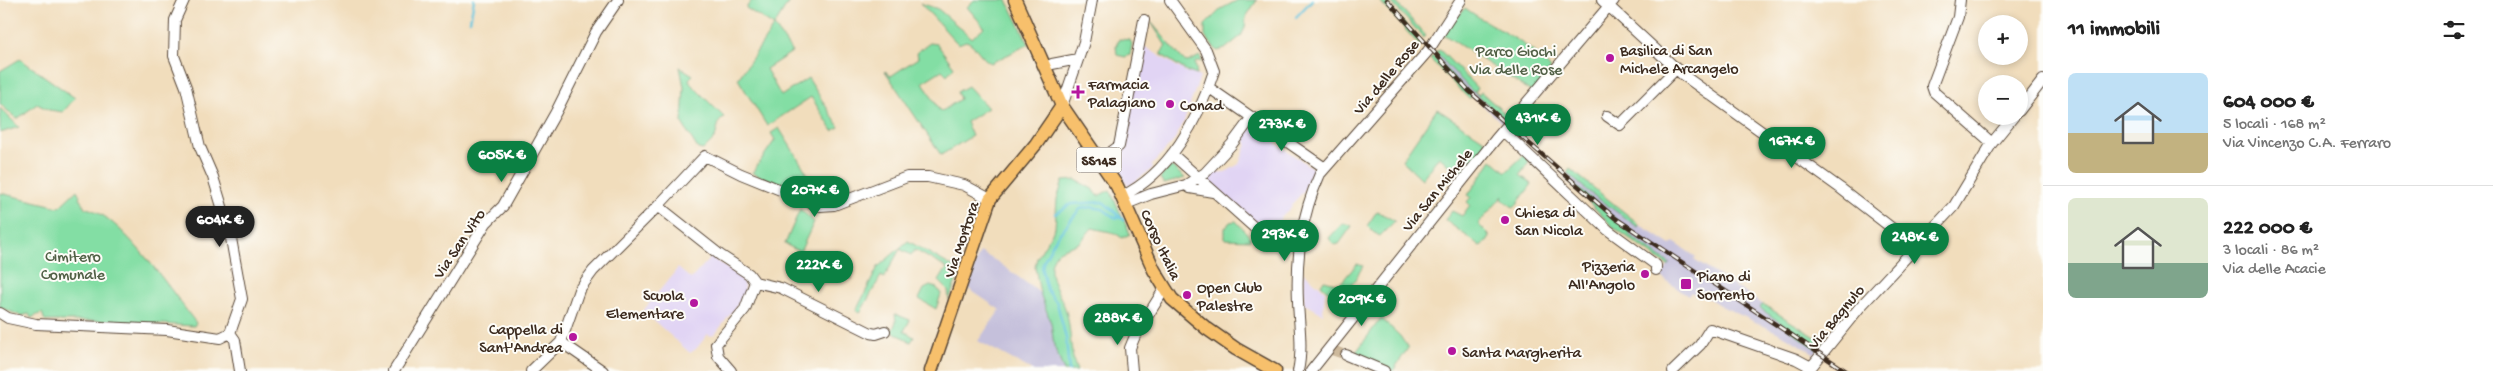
<!DOCTYPE html>
<html lang="it">
<meta charset="utf-8">
<style>
:root{--surface:#fff;--page:#f6f6f6;--text:#222;--muted:#767676;--line:#e0e0e0;--accent:#0b8043}
body{margin:0;font-family:"Gochi Hand",sans-serif;background:var(--page);color:var(--text);height:100vh;display:flex;flex-direction:column;font-size:19px;white-space:nowrap}
*{box-sizing:border-box;margin:0}
p{font-size:16px;color:var(--muted)}
.icon{flex:none;width:28px;height:28px;fill:none;stroke:currentColor;stroke-width:2;stroke-linecap:round;stroke-linejoin:round}
.map{position:relative;flex:1;overflow:hidden}
.side{display:flex;flex-direction:column;background:var(--surface);width:450px}
.side>*{flex:none}
.controls{position:absolute;left:1978px;top:15px;display:grid;gap:10px}
.controls a{display:grid;place-items:center;width:50px;height:50px;border-radius:50%;background:var(--surface);box-shadow:0 2px 8px #0003;font-size:25px}
.price{position:absolute;translate:-50% -42px;padding:0 11px;border-radius:18px;background:var(--accent);color:#fff;font-size:16px;line-height:32px;filter:drop-shadow(0 1px 2px #0008)}
.price::after{content:'';position:absolute;left:50%;top:30px;width:15px;height:11px;margin-left:-8px;background:inherit;clip-path:polygon(0 0,100% 0,50% 100%)}
.price.current{background:#222;color:#fff}
ul{padding:0;list-style:none}
li{display:flex;align-items:center;gap:15px;height:125px;padding:0 25px}
li+li{border-top:1px solid var(--line)}
li span{display:grid;place-items:center;flex:none;width:140px;height:100px;border-radius:8px;color:#555}
li>.icon{margin-inline-start:auto}
span .icon{width:60px;height:60px;fill:#fffc;stroke-width:1}
li b{font-size:21px}
h2{display:flex;justify-content:space-between;align-items:center;height:60px;padding:0 25px;font-size:21px}
main{display:flex;flex:1;min-height:0}
.map>svg:first-child{display:block}
.built{fill:#e1d4f4}
.industrial{fill:#c5c0db}
.green{fill:#83dea4;stroke:#5f8461}
.lines{fill:none;stroke-linecap:round;stroke-linejoin:round}
.stream{stroke:#5ec3dc;stroke-width:2.5}
.minor-tunnel{stroke:#cdb99c;stroke-width:10;stroke-dasharray:10 5;stroke-linecap:butt}
.minor-casing{stroke:#564536;stroke-width:12}
.major-casing{stroke:#564536;stroke-width:15}
.minor{stroke:#fff;stroke-width:10}
.major{stroke:#f7c06c;stroke-width:12}
.rail-casing{stroke:#3b2a1e;stroke-width:4.5}
.rail{stroke:#fdfcf7;stroke-width:2.5;stroke-dasharray:8;stroke-linecap:butt}
.poi-dot{fill:#b5179e;stroke:#fdfcf7;stroke-width:2}
.labels{text-anchor:middle;stroke-width:4;stroke-linejoin:round;paint-order:stroke}
.shield{fill:#fdfcf7;stroke:#75695f;stroke-width:1}
.shield-label{font-size:15px;font-weight:bold;fill:#3b2a1e}
.poi-label{font-size:16px;fill:#3b2a1e;stroke:#fdfcf7;text-anchor:start}
.park-label{font-size:16px;fill:#516046;stroke:#fdfcf7}
.street-label{font-size:16px;fill:#3b2a1e;stroke:#fdfcf7}
</style>
<main>
<div class="map">
<svg width="2043" height="371" viewBox="0 0 2043 371">
<rect width="100%" height="100%" fill="#fdfcf7"/>
<filter id="ink" filterUnits="userSpaceOnUse"><feTurbulence type="fractalNoise" baseFrequency=".02" numOctaves="2"/><feDisplacementMap in="SourceGraphic" scale="10" xChannelSelector="R" yChannelSelector="G"/><feConvolveMatrix kernelMatrix="1 2 1 2 8 2 1 2 1" color-interpolation-filters="sRGB"/></filter>
<filter id="wash" filterUnits="userSpaceOnUse"><feTurbulence type="fractalNoise" baseFrequency=".0096" numOctaves="4" result="noise"/><feDisplacementMap in="SourceGraphic" scale="20" xChannelSelector="R" yChannelSelector="G"/><feGaussianBlur stdDeviation="1.12" result="paint"/><feColorMatrix in="noise" values="0 0 0 0 0 0 0 0 0 0 0 0 0 0 0 0 0 1.4 0 .05"/><feComposite in="paint" operator="in"/></filter>
<g filter="url(#wash)">
<rect width="100%" height="100%" fill="#f1ddbc"/>
<path class="built" d="M1142,45L1186,72L1200,77L1183,124L1173,142L1152,165L1153,168L1129,186L1125,181L1121,183L1104,160L1121,147Z
M1252,127L1314,169L1303,192L1291,205L1292,206L1268,232L1256,225L1205,178L1212,171L1224,173L1239,164L1247,144L1244,136Z
M711,257L742,279L745,290L744,296L716,333L710,336L708,334L696,349L690,353L643,311L678,268L691,279Z
M1303,272L1325,291L1323,314L1304,303Z"/>
<path class="industrial" d="M1438,55L1470,89L1504,120L1502,123L1468,92L1436,58Z
M1570,169L1639,224L1671,245L1674,242L1696,257L1694,260L1764,305L1819,349L1811,358L1814,353L1779,333L1721,306L1700,293L1698,296L1691,292L1688,296L1661,277L1668,266L1612,226L1564,178Z
M980,252L998,262L1040,293L1051,323L1054,346L1064,371H1034L978,341L1000,310L966,287Z"/>
<path class="green" d="M752,0H790L774,26L792,52L766,69L781,96L808,78L839,127L833,131L811,97L767,126L738,79L774,26L746,8Z
M974,0H1007L1029,44L991,63C980,58 976,44 966,41L958,44L920,3L938,9L972,38L984,27L967,7Z
M1238,0H1257L1246,17L1245,28L1241,36L1225,49L1217,51L1205,36V25L1221,9Z
M1379,0H1384L1422,44L1420,46Z
M1389,0H1394L1426,36L1424,38Z
M1465,8C1494,29 1527,40 1551,69L1533,93L1443,34Z
M1151,22L1184,61L1188,62L1200,56L1202,62L1198,61L1195,63L1197,75L1188,72L1162,55L1161,53L1166,46Z
M1119,39L1130,40L1132,44L1130,55L1125,57L1117,55L1116,46Z
M930,43L937,44L954,67L947,75L942,70L923,82L939,110L942,111L960,99L957,92L968,86L988,108L966,122L972,136L941,155L885,71L891,76L918,58L917,52Z
M1440,50L1477,88L1475,92L1479,95L1481,92L1509,117L1508,122L1470,89L1438,55L1436,51Z
M1433,56L1472,96L1469,99L1430,59Z
M20,59L75,98L63,112L49,110L37,104L17,119L0,104V71Z
M680,67L693,75L689,79L691,84L724,117L719,122L715,138L703,150L698,149L682,123L684,87Z
M0,108L19,127L0,133Z
M1437,109L1489,143L1464,180L1439,156L1422,179L1402,160Z
M779,128L820,194L817,199L752,173L775,140L771,133Z
M1524,155L1529,161L1520,175L1532,184L1514,208L1502,199L1503,196L1478,224L1489,235L1488,241L1480,246L1445,220L1452,211L1462,216L1470,205L1467,202L1471,197L1468,195L1492,160L1506,172Z
M1171,166L1185,178L1164,184L1160,178Z
M1570,169L1639,224L1638,227L1589,192L1567,173Z
M1565,177L1630,231L1628,234L1670,264L1668,266L1612,226Z
M1076,180L1094,190L1098,196L1110,190L1130,234L1122,238L1115,233L1092,228C1088,232 1084,239 1080,242C1071,248 1059,247 1054,257C1044,276 1061,294 1066,311C1072,331 1069,352 1077,371H1064L1054,346L1051,323L1040,293L1035,267L1037,258L1055,228L1057,199L1063,181Z
M77,190L80,196L79,198L85,208C118,211 175,296 196,323L194,326L110,321H45L42,313L31,318L29,314L21,316L0,307V193L59,207Z
M800,209L814,222L800,252L785,244Z
M1377,211L1395,221L1380,236L1373,232L1367,226Z
M1236,221L1250,237V240L1225,239V228L1230,222Z
M1342,224H1347L1352,226L1339,244L1334,245L1329,238Z
M908,241L960,271L949,300L948,290L939,281L947,268L915,250L911,255L900,249L884,278L881,276L860,313L856,311L878,267Z
M1357,264L1363,266C1356,278 1348,294 1334,297L1321,285L1324,280L1340,284Z
M842,265L854,270L851,279L834,272Z
M930,286L937,288L941,294L936,309L919,299L924,289Z
M1762,305H1764L1825,343L1818,350L1760,308Z
M895,314L910,320L904,331L914,337L911,342L892,331L896,322Z
M1381,318L1400,336L1408,348L1393,371L1354,355Z"/>
<g class="lines">
<path class="stream" d="M1296,17L1312,0
M470,21L474,0
M1055,214L1071,204L1103,202L1124,220
M1069,371L1066,338L1057,303L1047,290L1042,270L1043,262L1056,238L1080,209L1091,207L1103,209L1114,217L1120,218"/>
</g>
</g>
<g filter="url(#ink)">
<g class="lines">
<path class="minor-tunnel" d="M1332,350L1346,355"/>
<defs>
<path id="minor" d="M1602,0L1683,75L1840,188L1915,246
M1960,0L1958,17L1932,86L1934,92L1992,143
M1045,67L1052,64L1078,59
M1208,87L1325,168
M1062,106L1084,42L1092,0
M2019,111L2043,80
M1607,116L1620,125L1676,69
M1503,131L1608,230L1656,265V270
M1172,154L1257,230
M1100,160L1119,146L1144,20
M1186,185L1190,188L1213,192
M1122,196C1169,174 1199,119 1214,71L1206,50L1170,0
M1126,204L1151,194L1186,185L1205,173L1232,144L1252,117
M658,206L720,255L749,274L755,282L745,309L716,344L718,356L731,371
M755,282L781,288L871,333L876,334L885,331
M0,313L8,318L36,324L167,330L220,338L230,333L242,299L230,233L213,177L200,147L186,87L174,56L175,20L184,0
M230,333L235,340L240,371
M561,342L603,371
M1346,355L1384,371
M394,371L486,223L503,206L556,112L596,32L618,0
M531,371L561,342L579,290L593,271L658,206L705,156L741,174L820,206L834,205L907,177H928L964,185L990,199
M1132,371L1130,348L1135,336L1165,288
M1298,371C1303,349 1299,324 1298,302C1296,256 1301,216 1320,174L1428,51L1461,0
M1311,371L1495,140L1614,0
M1673,371L1700,345L1710,329L1796,359L1811,367
M1808,371L1860,307L1954,206L1992,143L2014,116"/>
<path id="major" d="M1015,0L1062,106L1117,186L1154,270L1165,288L1172,299L1206,328L1236,349L1275,371
M931,371L990,199L1036,144L1062,106"/>
</defs>
<use href="#minor" class="minor-casing"/>
<use href="#major" class="major-casing"/>
<use href="#minor" class="minor"/>
<use href="#major" class="major"/>
<defs>
<path id="rail" d="M1387,0L1469,91L1615,218L1846,371"/>
</defs>
<use href="#rail" class="rail-casing"/>
<use href="#rail" class="rail"/>
</g>
</g>
<g class="poi-dot">
<circle cx="1610" cy="58" r="5"/>
<path d="M1075.5 84.5h5v5h5v5h-5v5h-5v-5h-5v-5h5z"/>
<circle cx="1170" cy="104" r="5"/>
<circle cx="1505" cy="220" r="5"/>
<circle cx="1645" cy="274" r="5"/>
<rect x="1680" y="278" width="12" height="12" rx="2.5"/>
<circle cx="1187" cy="295" r="5"/>
<circle cx="694" cy="303" r="5"/>
<circle cx="573" cy="337" r="5"/>
<circle cx="1452" cy="351" r="5"/>
</g>
<g class="labels">
<rect class="shield" x="1076.5" y="147.5" width="45" height="25" rx="4"/>
<g class="shield-label">
<text x="1099" y="165">SS145</text>
</g>
<g class="poi-label">
<text x="1620" y="55">Basilica di San<tspan x="1620" dy="18">Michele Arcangelo</tspan></text>
<text x="1088" y="89">Farmacia<tspan x="1088" dy="18">Palagiano</tspan></text>
<text x="1180" y="110">Conad</text>
<text x="1515" y="217">Chiesa di<tspan x="1515" dy="18">San Nicola</tspan></text>
<text x="1635" y="271" text-anchor="end">Pizzeria<tspan x="1635" dy="18">All'Angolo</tspan></text>
<text x="1697" y="281">Piano di<tspan x="1697" dy="18">Sorrento</tspan></text>
<text x="1197" y="292">Open Club<tspan x="1197" dy="18">Palestre</tspan></text>
<text x="684" y="300" text-anchor="end">Scuola<tspan x="684" dy="18">Elementare</tspan></text>
<text x="563" y="334" text-anchor="end">Cappella di<tspan x="563" dy="18">Sant'Andrea</tspan></text>
<text x="1462" y="357">Santa Margherita</text>
</g>
<g class="park-label">
<text x="1516" y="56">Parco Giochi<tspan x="1516" dy="18">Via delle Rose</tspan></text>
<text x="73" y="261">Cimitero<tspan x="73" dy="18">Comunale</tspan></text>
</g>
<g class="street-label">
<text transform="translate(1385 76) rotate(-50)" y="6">Via delle Rose</text>
<text transform="translate(1436 189) rotate(-51)" y="6">Via San Michele</text>
<text transform="translate(960 239) rotate(-71)" y="6">Via Mortora</text>
<text transform="translate(458 243) rotate(-56)" y="6">Via San Vito</text>
<text transform="translate(1162 244) rotate(65)" y="6">Corso Italia</text>
<text transform="translate(1835 316) rotate(-50)" y="6">Via Bagnulo</text>
</g>
</g>
</svg>
<div class="controls">
<a>+</a>
<a>−</a>
</div>
<b class="price" style="left:1538px;top:146px">431K €</b>
<b class="price" style="left:1282px;top:152px">273K €</b>
<b class="price" style="left:1792px;top:169px">167K €</b>
<b class="price" style="left:502px;top:183px">605K €</b>
<b class="price" style="left:815px;top:218px">207K €</b>
<b class="price current" style="left:220px;top:248px">604K €</b>
<b class="price" style="left:1285px;top:262px">293K €</b>
<b class="price" style="left:1915px;top:265px">248K €</b>
<b class="price" style="left:819px;top:293px">222K €</b>
<b class="price" style="left:1362px;top:327px">209K €</b>
<b class="price" style="left:1118px;top:346px">288K €</b>
</div>
<section class="side">
<h2>11 immobili<svg class="icon" aria-label="filters" viewBox="0 0 24 24"><path d="M4 7h16M4 17h16"/><circle cx="9" cy="7" r="2"/><circle cx="15" cy="17" r="2"/></svg></h2>
<ul>
<li><span style="background:linear-gradient(#bfe0f5 60%,#c2b280 0)"><svg class="icon" aria-label="home" viewBox="0 0 24 24"><path d="M3 11l9-7 9 7M6 9v11h12V9"/></svg></span><div><b>604 000 €</b><p>5 locali · 168 m²</p><p>Via Vincenzo C.A. Ferraro</p></div></li>
<li><span style="background:linear-gradient(#dfe7d0 65%,#7fa58c 0)"><svg class="icon" aria-label="home" viewBox="0 0 24 24"><path d="M3 11l9-7 9 7M6 9v11h12V9"/></svg></span><div><b>222 000 €</b><p>3 locali · 86 m²</p><p>Via delle Acacie</p></div></li>
</ul>
</section>
</main>
